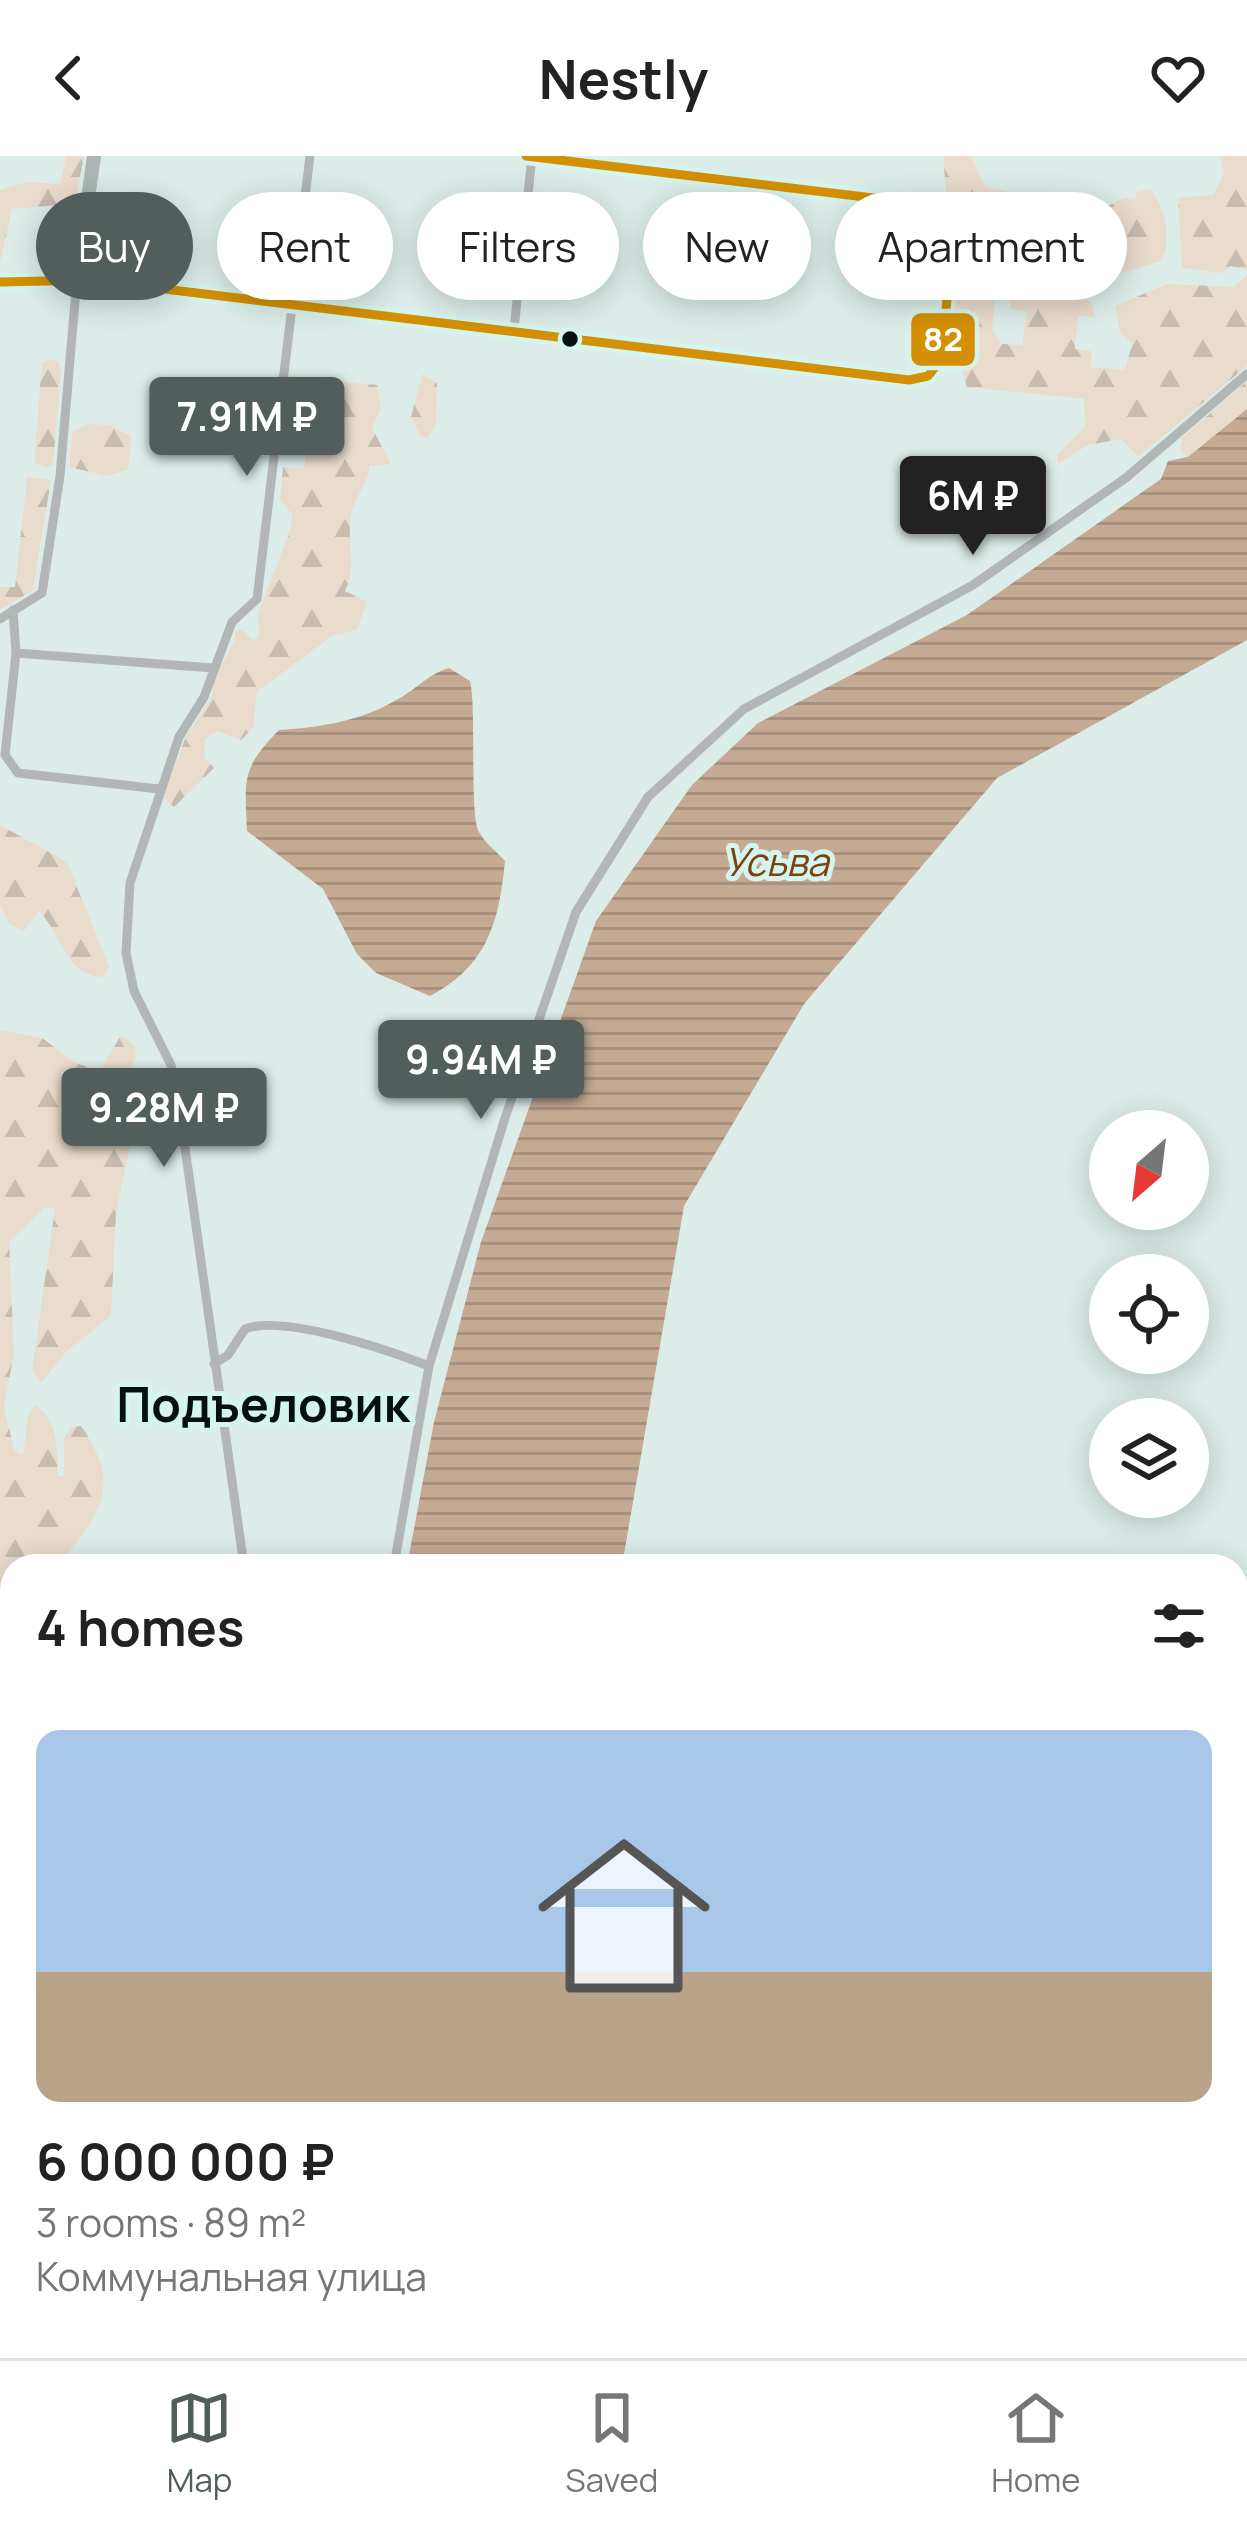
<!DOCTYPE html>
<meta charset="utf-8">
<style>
:root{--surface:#fff;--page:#f6f6f6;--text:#222;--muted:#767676;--line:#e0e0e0;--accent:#515e5b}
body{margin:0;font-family:Manrope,sans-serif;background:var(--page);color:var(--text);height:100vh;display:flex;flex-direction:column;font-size:45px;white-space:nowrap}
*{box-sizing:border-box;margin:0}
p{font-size:39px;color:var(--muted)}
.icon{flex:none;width:66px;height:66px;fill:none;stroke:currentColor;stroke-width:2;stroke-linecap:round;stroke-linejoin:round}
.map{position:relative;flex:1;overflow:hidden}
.panel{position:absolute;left:0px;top:1398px;width:1248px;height:804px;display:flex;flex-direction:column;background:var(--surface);border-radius:36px 36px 0 0;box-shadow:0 6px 30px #0003}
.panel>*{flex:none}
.hud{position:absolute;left:36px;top:36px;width:1176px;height:108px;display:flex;gap:24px}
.needle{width:78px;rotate:208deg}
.fabs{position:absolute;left:1089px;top:954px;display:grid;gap:24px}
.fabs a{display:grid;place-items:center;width:120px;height:120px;border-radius:50%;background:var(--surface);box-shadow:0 6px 30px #0003;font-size:60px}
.price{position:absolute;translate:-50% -102px;padding:0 27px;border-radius:12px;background:var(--accent);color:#fff;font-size:39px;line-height:78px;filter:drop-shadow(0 3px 6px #0008)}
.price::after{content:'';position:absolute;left:50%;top:72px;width:36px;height:27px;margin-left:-18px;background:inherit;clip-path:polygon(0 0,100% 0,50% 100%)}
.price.selected{background:#222;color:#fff}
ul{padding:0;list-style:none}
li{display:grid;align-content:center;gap:24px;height:636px;padding:0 36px}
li+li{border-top:3px solid var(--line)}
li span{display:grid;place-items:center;height:372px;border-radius:24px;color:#555}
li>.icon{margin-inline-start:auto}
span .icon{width:216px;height:216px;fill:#fffc;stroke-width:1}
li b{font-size:51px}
h2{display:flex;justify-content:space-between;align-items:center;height:144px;padding:0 36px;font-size:51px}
.tag{padding:0 42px;border-radius:54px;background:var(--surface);box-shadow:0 6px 30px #0003;font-size:42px;line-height:108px}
.tag.selected{background:var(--accent);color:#fff}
header{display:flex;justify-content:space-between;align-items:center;height:156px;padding:0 36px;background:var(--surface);font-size:54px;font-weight:700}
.menu{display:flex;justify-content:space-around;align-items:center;height:168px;border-top:3px solid var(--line);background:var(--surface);font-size:33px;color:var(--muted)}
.menu a{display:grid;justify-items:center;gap:6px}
.menu .selected{color:var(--accent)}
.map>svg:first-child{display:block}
.forest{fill:url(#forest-firs)}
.water{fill:url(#water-rules)}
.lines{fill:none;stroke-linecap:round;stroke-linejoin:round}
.street{stroke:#b2b6b6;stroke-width:9}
.primary{stroke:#adb6b4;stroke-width:14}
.bus-1-casing{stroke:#d5f4ed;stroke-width:18}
.bus-1{stroke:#d39002;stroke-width:9}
.bus-dot{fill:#06110f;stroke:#d5f4ed;stroke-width:4.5}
.labels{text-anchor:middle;stroke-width:10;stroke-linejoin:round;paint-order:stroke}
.water-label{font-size:39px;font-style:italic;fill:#7c4111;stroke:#d5f4ed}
.district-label{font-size:48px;font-weight:bold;fill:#06110f;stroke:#d5f4ed}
.line-badge{stroke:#d5f4ed;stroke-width:4.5}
.badge-label{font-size:33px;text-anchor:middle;font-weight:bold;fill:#fff}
</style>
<header><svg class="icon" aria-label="back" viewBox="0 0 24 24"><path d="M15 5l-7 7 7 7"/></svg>Nestly<svg class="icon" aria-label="heart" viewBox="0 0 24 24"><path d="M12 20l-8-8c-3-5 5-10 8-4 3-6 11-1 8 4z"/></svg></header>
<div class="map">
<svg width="1247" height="2202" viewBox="0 0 1247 2202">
<defs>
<pattern id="forest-firs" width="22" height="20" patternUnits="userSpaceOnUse" patternTransform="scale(3)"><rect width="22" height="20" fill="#eadccd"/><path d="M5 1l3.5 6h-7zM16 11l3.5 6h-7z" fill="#c7bcaf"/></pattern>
<pattern id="water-rules" width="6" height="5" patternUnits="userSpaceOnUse" patternTransform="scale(3)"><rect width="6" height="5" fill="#c4a993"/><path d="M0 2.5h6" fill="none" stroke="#a7907e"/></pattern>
</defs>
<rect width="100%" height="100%" fill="#dcede9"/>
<path class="forest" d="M66,0H84L63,111L47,107L60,61L58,49L12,53L0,107V34L27,26L60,28Z
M943,0H971L985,31L1052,45L1057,55L1045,113L1026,115L1030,88L979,80L974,108L963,107L959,95L966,51L947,46Z
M1220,0H1247V114L1230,110L1223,117L1182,112L1178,42L1213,39L1224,17Z
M1150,33C1165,52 1173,83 1161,105L1087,128L1086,101L1097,103L1105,51L1125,42L1135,44L1137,36Z
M955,119L997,126L992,174L1002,188L1022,189L1027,156L1010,153L1011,130L1081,140L1091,145L1095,161L1078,160L1075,193L1092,195L1091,211L1125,214L1132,188L1120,176L1115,150L1167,128L1234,131L1247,119V210L1138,301L1121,283L1088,289L1058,308L1057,299L1085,270L1084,243L967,231L947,164Z
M49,203L59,206L61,215L53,308L46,312L34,306L42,207Z
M422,218L437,227L436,268L428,282L420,280L411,261Z
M289,220L377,229L381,252L372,272L391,308L370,310C367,329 356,339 352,356C345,384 358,409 345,435L367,446L357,474L332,480L257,536L253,572L241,584L217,575L205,583L204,601L214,612L174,651L163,641L185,583L212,540L213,524L234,487L235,475L241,473L253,484L259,480L258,458L291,372L292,358L280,344L283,311L304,313L310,259L289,256Z
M1247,225V253L1188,301L1180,295L1182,282Z
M110,269L132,281L128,314L107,320L69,311L72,276L88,268Z
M27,321L51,324L33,434L0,454V431H15Z
M0,669L67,706L109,811L103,821C65,820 62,778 39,755L24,775L9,768L0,749Z
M0,874L42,882L76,907L100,915L121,879L135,889L136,901L121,933L88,922L85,931L98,951L105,940L118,939L130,949L135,966L116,1057L111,1160L67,1195L41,1227L32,1213L55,1053L45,1051L9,1086L14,1198L4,1250L14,1294L23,1299L28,1259L36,1249C59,1267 57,1293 58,1320H64V1283L71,1271L81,1270C125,1333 98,1359 58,1410H12V1751L0,1752Z
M1247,1923V2057L1236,2049V1954L1242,1925Z"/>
<path class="water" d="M1247,253V484L997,622L804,848L684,1050L622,1410H407L434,1266L481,1086L596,765L692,629L758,567L967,459L1161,323L1168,305L1188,301Z
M449,512L470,525C477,553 469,660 479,676C485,687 497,696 505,705C499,767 487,810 430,840L376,817L357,798L323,733L247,675C245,622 241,613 279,574C323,571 362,565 400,542C419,531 427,519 449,512Z
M238,2190H376L373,2202H235Z"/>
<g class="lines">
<path class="street" d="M514,174L532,0
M13,454L16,497L5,599L18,617L159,633
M0,463L42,437L60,320L77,122L909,224L928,220L941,204L956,52L526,0
M16,497L213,512
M214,1208L228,1199L245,1173C284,1158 388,1194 429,1210
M244,1410L177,935L171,909L134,835L126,797L130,727L179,581L204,541L232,466L257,443L310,0
M394,1410L429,1210L505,962L576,756L648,641L744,553L973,429L1127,321L1247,218
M227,2202L229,2190"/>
<path class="primary" d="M0,126L77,122L94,0"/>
<defs>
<path id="bus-1" d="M0,126L91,124L909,224L928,220L941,204L956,52L526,0"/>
</defs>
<use href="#bus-1" class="bus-1-casing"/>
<use href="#bus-1" class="bus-1"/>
</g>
<circle class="bus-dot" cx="570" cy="183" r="10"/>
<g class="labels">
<g class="water-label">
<text x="776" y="720">Усьва</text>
</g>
<g class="district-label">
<text x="263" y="1266">Подъеловик</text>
</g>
</g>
<rect class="line-badge" x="909" y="155" width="68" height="57" rx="12" fill="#d39002"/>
<g class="badge-label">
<text x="943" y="195">82</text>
</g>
</svg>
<div class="fabs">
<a><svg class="needle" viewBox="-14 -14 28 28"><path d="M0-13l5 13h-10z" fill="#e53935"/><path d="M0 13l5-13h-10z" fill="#767676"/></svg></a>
<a><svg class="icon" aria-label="locate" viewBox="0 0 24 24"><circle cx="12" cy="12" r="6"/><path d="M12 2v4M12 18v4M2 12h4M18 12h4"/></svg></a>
<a><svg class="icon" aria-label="layers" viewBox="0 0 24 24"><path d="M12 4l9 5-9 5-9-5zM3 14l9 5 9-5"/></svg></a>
</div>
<b class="price" style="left:247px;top:323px">7.91M ₽</b>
<b class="price selected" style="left:973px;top:402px">6M ₽</b>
<b class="price" style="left:481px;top:966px">9.94M ₽</b>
<b class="price" style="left:164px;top:1014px">9.28M ₽</b>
<div class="hud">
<a class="tag selected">Buy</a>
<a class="tag">Rent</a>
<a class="tag">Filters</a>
<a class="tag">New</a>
<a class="tag">Apartment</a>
</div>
<section class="panel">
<h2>4 homes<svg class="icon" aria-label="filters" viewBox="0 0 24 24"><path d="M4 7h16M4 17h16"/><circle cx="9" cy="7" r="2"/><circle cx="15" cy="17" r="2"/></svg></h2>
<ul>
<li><span style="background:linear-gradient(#a9c7e8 65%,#b9a48a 0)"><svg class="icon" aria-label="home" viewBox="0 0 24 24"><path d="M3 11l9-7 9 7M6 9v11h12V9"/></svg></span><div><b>6 000 000 ₽</b><p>3 rooms · 89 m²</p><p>Коммунальная улица</p></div></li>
</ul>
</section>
</div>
<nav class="menu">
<a class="selected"><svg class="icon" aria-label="map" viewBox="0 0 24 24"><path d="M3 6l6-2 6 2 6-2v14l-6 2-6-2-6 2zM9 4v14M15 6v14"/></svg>Map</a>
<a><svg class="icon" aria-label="saved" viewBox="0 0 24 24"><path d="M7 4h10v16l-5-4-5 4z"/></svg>Saved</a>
<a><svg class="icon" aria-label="home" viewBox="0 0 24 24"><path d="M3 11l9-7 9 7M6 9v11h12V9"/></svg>Home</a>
</nav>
